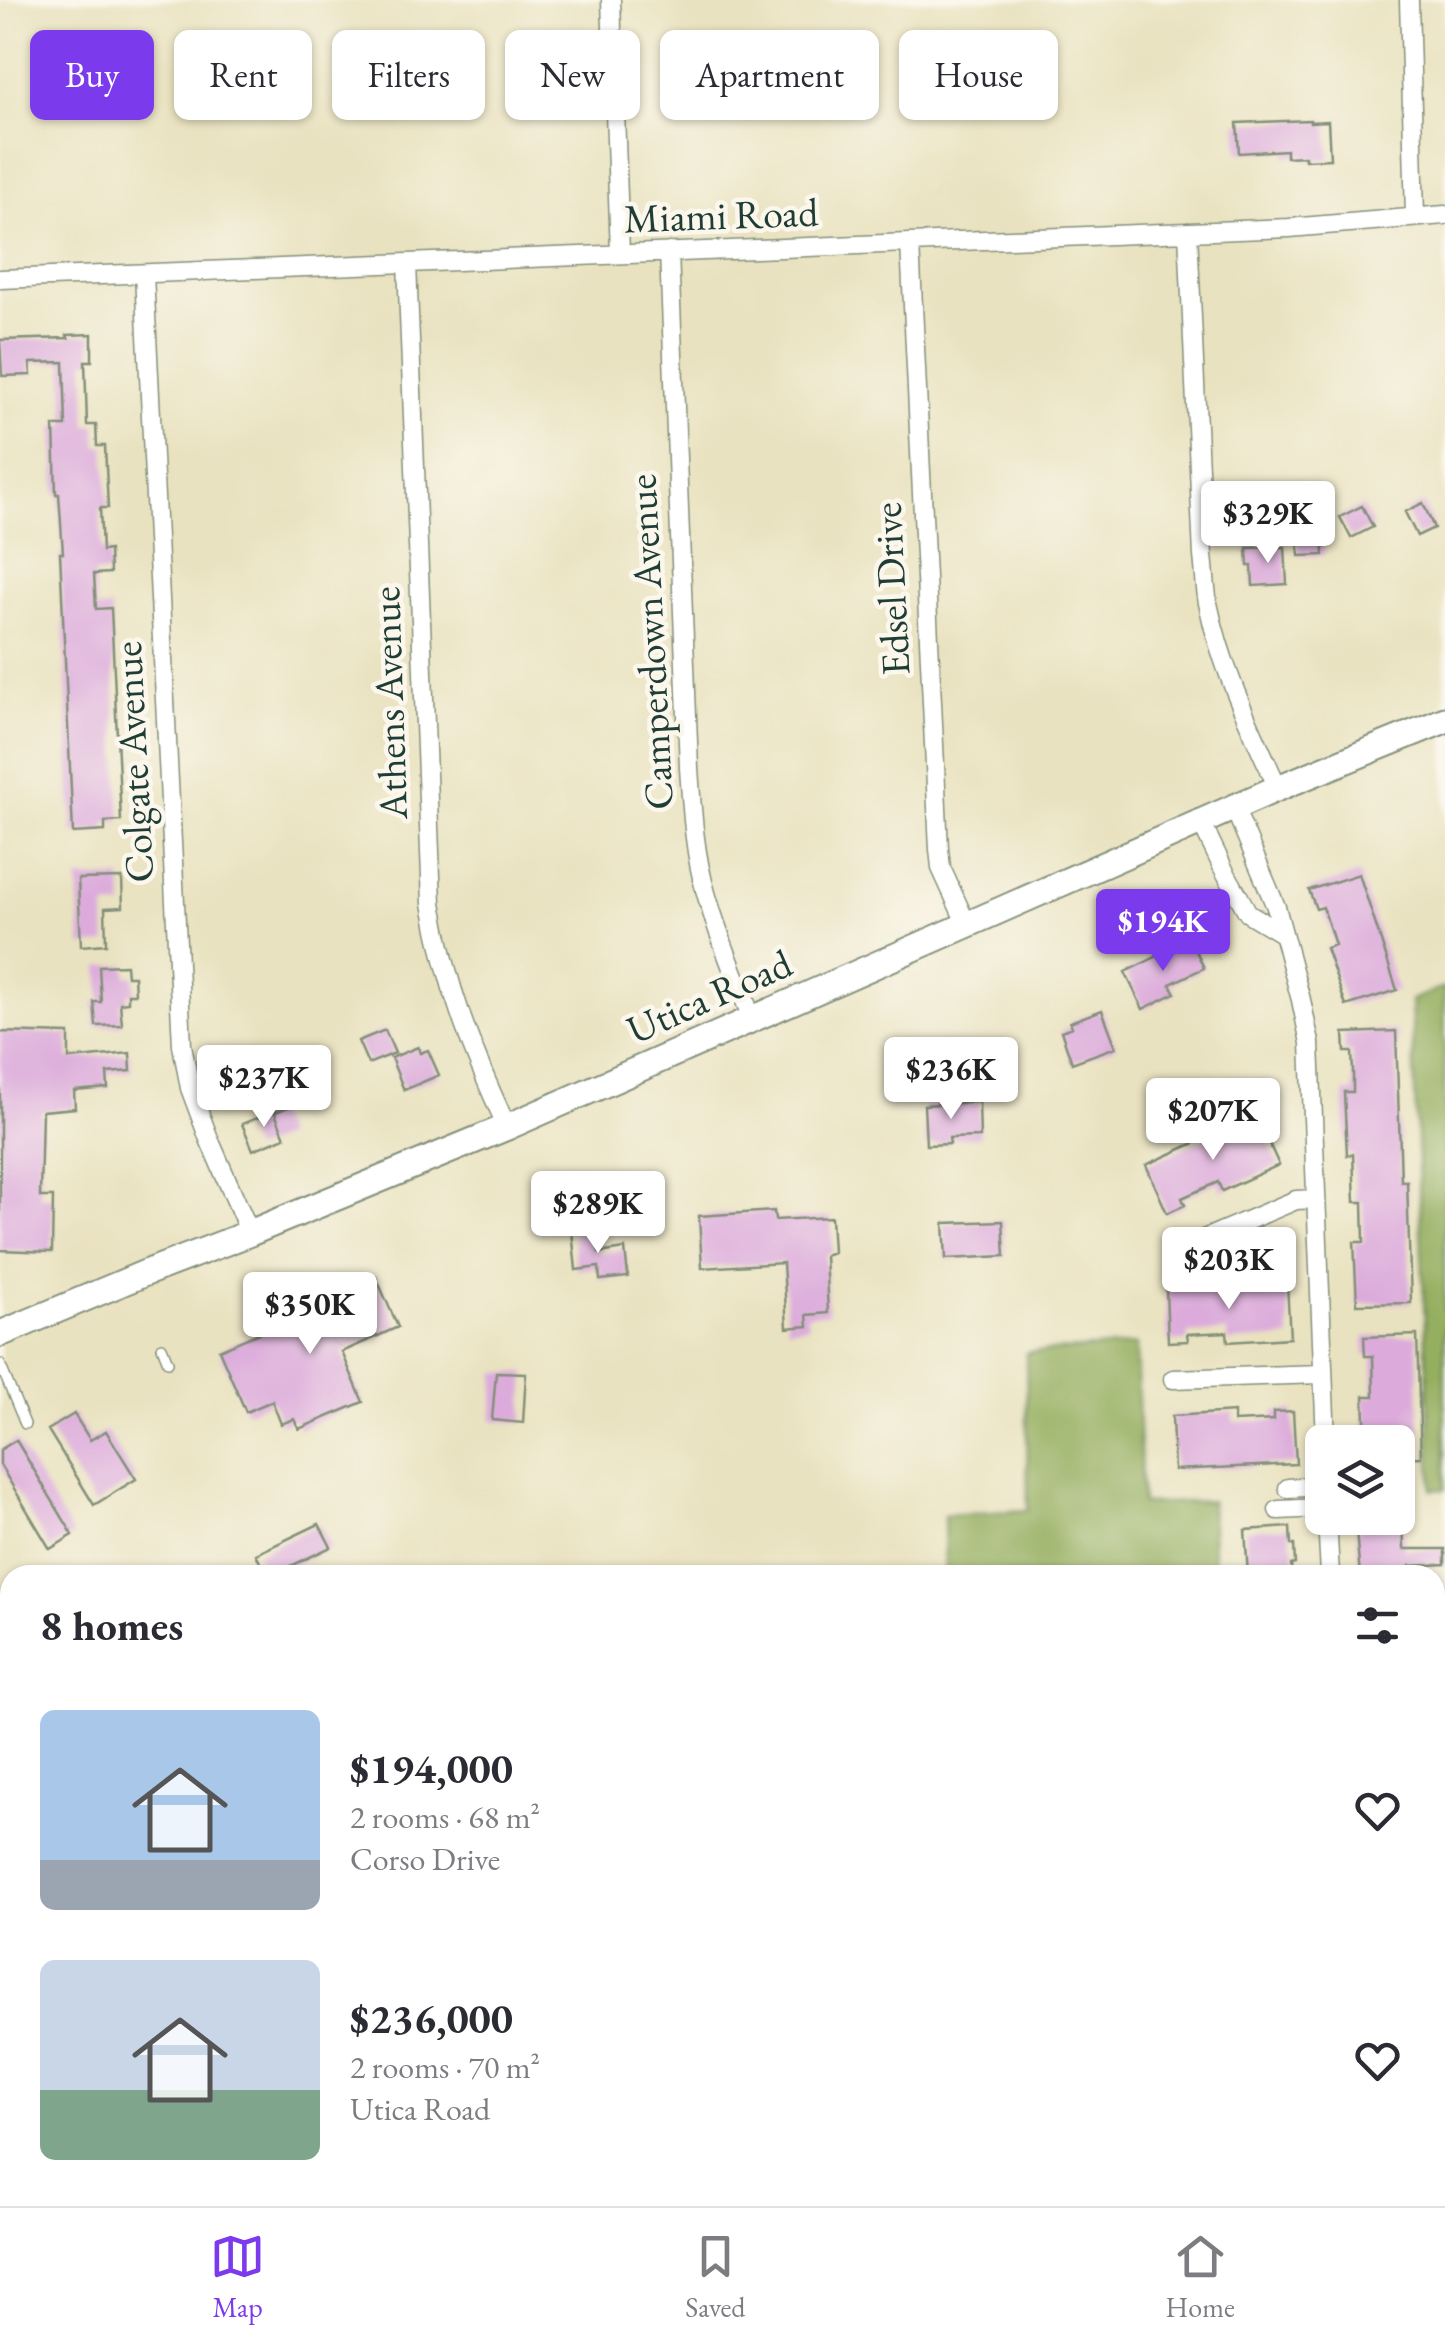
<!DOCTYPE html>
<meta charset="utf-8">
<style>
:root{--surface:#fff;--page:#f7f7f7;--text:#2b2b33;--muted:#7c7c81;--line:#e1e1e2;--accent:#7c3aed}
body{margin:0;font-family:"EB Garamond",serif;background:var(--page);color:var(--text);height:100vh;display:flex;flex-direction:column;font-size:38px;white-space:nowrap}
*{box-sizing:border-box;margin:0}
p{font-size:32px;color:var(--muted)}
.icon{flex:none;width:55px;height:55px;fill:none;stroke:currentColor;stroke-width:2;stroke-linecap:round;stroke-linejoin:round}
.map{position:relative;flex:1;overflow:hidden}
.panel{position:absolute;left:0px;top:1565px;width:1445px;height:642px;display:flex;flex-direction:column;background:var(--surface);border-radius:30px 30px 0 0;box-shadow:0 2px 8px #0004}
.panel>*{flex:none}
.banner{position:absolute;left:30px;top:30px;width:1385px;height:90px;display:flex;gap:20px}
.tools{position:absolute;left:1305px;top:1425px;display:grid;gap:20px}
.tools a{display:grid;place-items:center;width:110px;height:110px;border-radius:15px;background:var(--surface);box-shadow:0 2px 8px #0004;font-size:50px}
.price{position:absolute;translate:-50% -85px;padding:0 22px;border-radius:10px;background:#fff;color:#222;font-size:32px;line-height:65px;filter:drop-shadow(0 2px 5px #0008)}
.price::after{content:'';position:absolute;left:50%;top:60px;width:30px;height:22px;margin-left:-15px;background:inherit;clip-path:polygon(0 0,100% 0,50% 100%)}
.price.on{background:var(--accent);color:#fff}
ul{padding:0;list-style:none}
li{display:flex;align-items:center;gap:30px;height:250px;padding:0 40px}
li span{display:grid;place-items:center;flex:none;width:280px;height:200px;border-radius:15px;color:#555}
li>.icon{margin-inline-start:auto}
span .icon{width:120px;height:120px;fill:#fffc;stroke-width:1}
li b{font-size:42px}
h2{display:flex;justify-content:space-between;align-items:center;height:120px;padding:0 40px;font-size:42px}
.chip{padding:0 35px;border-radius:15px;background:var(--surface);box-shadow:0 2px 8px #0004;font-size:35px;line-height:90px}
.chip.on{background:var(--accent);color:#fff}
.menu{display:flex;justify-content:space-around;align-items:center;height:140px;border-top:2px solid var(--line);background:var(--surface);font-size:28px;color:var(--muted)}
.menu a{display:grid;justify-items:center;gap:5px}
.menu .on{color:var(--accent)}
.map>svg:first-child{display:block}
.forest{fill:#95af61;stroke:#5a764a;stroke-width:2.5}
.water{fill:#66c5e4;stroke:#42818c;stroke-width:2.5}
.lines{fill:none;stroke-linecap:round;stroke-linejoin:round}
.stream{stroke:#66c5e4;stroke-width:6}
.building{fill:#dcabdb}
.lane-casing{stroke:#84907a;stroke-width:12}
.street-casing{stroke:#84907a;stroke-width:21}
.secondary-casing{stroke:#84907a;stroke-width:29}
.lane{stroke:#fff;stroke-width:9}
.street{stroke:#fff;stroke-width:18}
.secondary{stroke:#fff;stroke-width:25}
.labels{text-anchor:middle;stroke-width:9;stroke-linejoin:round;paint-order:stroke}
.street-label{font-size:40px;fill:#1f3d34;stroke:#fbf7ec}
</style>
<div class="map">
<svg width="1445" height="2206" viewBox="0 0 1445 2206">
<rect width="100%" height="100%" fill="#fbf7ec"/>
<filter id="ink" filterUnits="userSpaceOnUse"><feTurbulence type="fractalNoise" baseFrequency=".01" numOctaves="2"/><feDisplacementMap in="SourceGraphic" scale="20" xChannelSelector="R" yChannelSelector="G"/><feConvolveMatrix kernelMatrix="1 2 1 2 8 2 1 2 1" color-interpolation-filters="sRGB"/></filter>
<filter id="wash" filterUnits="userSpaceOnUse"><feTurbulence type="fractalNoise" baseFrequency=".0048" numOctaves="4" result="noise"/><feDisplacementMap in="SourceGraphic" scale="40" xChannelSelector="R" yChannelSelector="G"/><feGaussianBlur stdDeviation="2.25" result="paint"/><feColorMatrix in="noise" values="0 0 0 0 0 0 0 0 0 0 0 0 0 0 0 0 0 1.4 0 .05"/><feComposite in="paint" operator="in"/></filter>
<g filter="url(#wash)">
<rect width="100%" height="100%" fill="#e9e2c0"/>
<path class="forest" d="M1445,987V1489L1432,1490L1411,1000Z
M1136,1345L1142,1504L1211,1501L1214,1575H945L944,1515L1028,1510L1026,1353Z"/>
<path class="water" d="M1168,2198H1291L1284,2206H1164Z"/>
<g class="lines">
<path class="stream" d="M1121,2198L1125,2206
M369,2203L383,2198"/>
</g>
<g id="blocks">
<path class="building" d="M1310,120V122L1328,121L1330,159L1305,160V156L1286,157V150L1239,153L1237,123Z
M92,334V361H85L87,425H96L97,446H105L108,508H100L102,551L109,550L110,573L94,574L96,609L111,608L121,821L105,822V831L73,833L60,553H63L59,494H56L54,426H66L64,362L30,363L31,375L2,376L0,340L68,338L67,335Z
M1423,503L1434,528L1417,536L1405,512Z
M1362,506L1373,527L1351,538L1340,517Z
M1323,533L1324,555L1299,556L1298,534Z
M1285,547L1287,584L1253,586L1252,566H1248L1247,548Z
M1359,874L1397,990L1346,1006L1326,948L1335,945L1323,907L1316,909L1309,890Z
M122,878L123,907L105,908L106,944L81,946L78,879Z
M1191,940L1204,968L1170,984L1175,993L1143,1009L1125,972Z
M126,965L127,976H134L135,994H128V1002L120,1003L122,1025L96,1026L94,1002H101L99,966Z
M1102,1010L1116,1047L1072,1063L1061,1031L1072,1027L1070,1022Z
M385,1030L395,1053L368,1064L358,1041Z
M1396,1031L1401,1181H1407L1411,1303L1357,1304L1354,1242H1364L1363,1202H1355L1353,1154L1347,1155L1344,1092H1353V1073L1352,1052H1345L1344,1033Z
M0,1032L69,1034V1059L130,1053L131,1071L107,1073L108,1088L74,1091L75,1108L42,1111L40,1197H53L52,1252L0,1250Z
M418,1047L420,1053L428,1050L439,1075L404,1090L391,1058Z
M288,1081L297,1103L276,1112L267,1089Z
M979,1102L980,1137L949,1138L950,1144L926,1145L924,1105Z
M274,1111L285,1137L253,1150L242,1124Z
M1256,1115L1279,1165L1222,1191L1218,1182L1182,1198L1185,1205L1167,1213L1146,1165Z
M774,1211L775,1220L831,1217L833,1252L825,1255L828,1313L807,1315L808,1326L787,1328L783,1263L702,1268L699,1216Z
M1003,1221L1005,1256L946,1259L944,1223Z
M596,1228L599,1253L625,1249L628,1277L600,1280L599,1267L576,1270L572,1231Z
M376,1277L398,1327L342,1352L363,1402L299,1429L294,1419L281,1424L272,1401L246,1412L219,1350L327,1304L325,1299Z
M1287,1284L1290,1338L1228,1342L1227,1332L1187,1334L1188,1341L1168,1342L1166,1289Z
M1417,1335L1421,1457L1398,1458V1442H1366L1364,1396H1374L1373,1356H1365L1364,1337Z
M496,1372L526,1373L523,1423L492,1420Z
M1293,1411L1296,1464L1174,1470L1172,1416L1234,1412V1422L1274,1420V1412Z
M74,1414L90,1440L106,1431L136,1479L94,1505L48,1430Z
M16,1440L73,1535L50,1549L0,1465V1450Z
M1359,1518H1403L1404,1549H1445V1564L1410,1566L1411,1575H1360L1356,1531H1360Z
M319,1524L331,1547L291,1566L292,1570L282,1575H266L256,1554Z
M1290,1527L1291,1545H1294L1295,1564L1291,1565L1292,1575H1248L1245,1530Z"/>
</g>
</g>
<g filter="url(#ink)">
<use href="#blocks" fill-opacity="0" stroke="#84907a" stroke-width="2.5"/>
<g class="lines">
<defs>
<path id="lane" d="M162,1347L168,1362
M0,1364L25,1424
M964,2198L969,2206"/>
<path id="street" d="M611,0L620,253
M1409,0L1415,216
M1188,232L1203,556C1205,571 1205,588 1208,603C1221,668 1251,728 1278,788
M910,243L939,849L941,868L967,925
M669,252L689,768C692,810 694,852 706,893C718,936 736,977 752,1019
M407,263L432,903C446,986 472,1051 507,1127
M144,274L182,1045L190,1088L209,1139L250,1233
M0,279L1289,228L1445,215
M1234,807L1276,907L1301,1000L1310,1043L1326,1442
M1201,822L1224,870L1248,913L1283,934
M1185,1247L1296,1200L1316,1199
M1173,1379L1322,1374
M1288,1488L1322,1486
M1278,1510L1322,1508
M1327,1518L1330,1575
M1443,1601H1445
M1435,1799L1445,1800
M1435,1980H1445
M0,2181L10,2175
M890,2198L895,2206
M1355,2198L1357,2206
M556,2206L559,2198"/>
<path id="secondary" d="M0,1334L143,1274L250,1233L507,1127L1278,788L1445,720
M0,1634L10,1651
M343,2198L348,2206"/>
</defs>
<use href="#lane" class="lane-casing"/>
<use href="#street" class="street-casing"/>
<use href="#secondary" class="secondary-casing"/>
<use href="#lane" class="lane"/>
<use href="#street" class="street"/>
<use href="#secondary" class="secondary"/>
</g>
</g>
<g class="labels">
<g class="street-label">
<text transform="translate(721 215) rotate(-2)" y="14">Miami Road</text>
<text transform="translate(891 589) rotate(-93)" y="14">Edsel Drive</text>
<text transform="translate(650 642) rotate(-93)" y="14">Camperdown Avenue</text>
<text transform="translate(389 703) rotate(-92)" y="14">Athens Avenue</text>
<text transform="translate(133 762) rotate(-93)" y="14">Colgate Avenue</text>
<text transform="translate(709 996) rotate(-24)" y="14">Utica Road</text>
</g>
</g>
</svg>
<div class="tools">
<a><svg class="icon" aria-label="layers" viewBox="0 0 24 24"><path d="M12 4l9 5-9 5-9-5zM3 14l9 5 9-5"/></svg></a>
</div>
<b class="price" style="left:1268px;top:566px">$329K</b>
<b class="price on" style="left:1163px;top:974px">$194K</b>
<b class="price" style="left:951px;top:1122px">$236K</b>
<b class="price" style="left:264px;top:1130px">$237K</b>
<b class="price" style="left:1213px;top:1163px">$207K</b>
<b class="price" style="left:598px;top:1256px">$289K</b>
<b class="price" style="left:1229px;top:1312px">$203K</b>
<b class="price" style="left:310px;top:1357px">$350K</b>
<div class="banner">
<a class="chip on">Buy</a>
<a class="chip">Rent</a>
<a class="chip">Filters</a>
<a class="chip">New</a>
<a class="chip">Apartment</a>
<a class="chip">House</a>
</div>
<section class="panel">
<h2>8 homes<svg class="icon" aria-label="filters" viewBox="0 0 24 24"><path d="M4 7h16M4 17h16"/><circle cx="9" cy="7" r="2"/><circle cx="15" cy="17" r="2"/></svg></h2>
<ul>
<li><span style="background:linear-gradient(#a9c7e8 75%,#9aa5b1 0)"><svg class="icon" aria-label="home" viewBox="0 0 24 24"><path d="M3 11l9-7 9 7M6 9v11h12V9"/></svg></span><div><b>$194,000</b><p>2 rooms · 68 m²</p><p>Corso Drive</p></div><svg class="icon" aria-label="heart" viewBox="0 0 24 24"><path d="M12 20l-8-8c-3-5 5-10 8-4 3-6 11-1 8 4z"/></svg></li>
<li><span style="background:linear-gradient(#c9d6e8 65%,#7fa58c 0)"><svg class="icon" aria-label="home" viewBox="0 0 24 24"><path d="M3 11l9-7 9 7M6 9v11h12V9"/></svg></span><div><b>$236,000</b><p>2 rooms · 70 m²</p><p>Utica Road</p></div><svg class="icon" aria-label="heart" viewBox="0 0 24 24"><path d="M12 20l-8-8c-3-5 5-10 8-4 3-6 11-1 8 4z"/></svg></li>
</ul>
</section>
</div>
<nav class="menu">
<a class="on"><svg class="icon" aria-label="map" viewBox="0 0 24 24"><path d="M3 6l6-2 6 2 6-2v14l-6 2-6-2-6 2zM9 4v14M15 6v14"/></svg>Map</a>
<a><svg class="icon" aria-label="saved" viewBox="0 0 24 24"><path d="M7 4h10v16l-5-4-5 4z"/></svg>Saved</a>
<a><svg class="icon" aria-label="home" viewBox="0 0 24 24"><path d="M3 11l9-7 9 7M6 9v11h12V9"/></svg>Home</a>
</nav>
